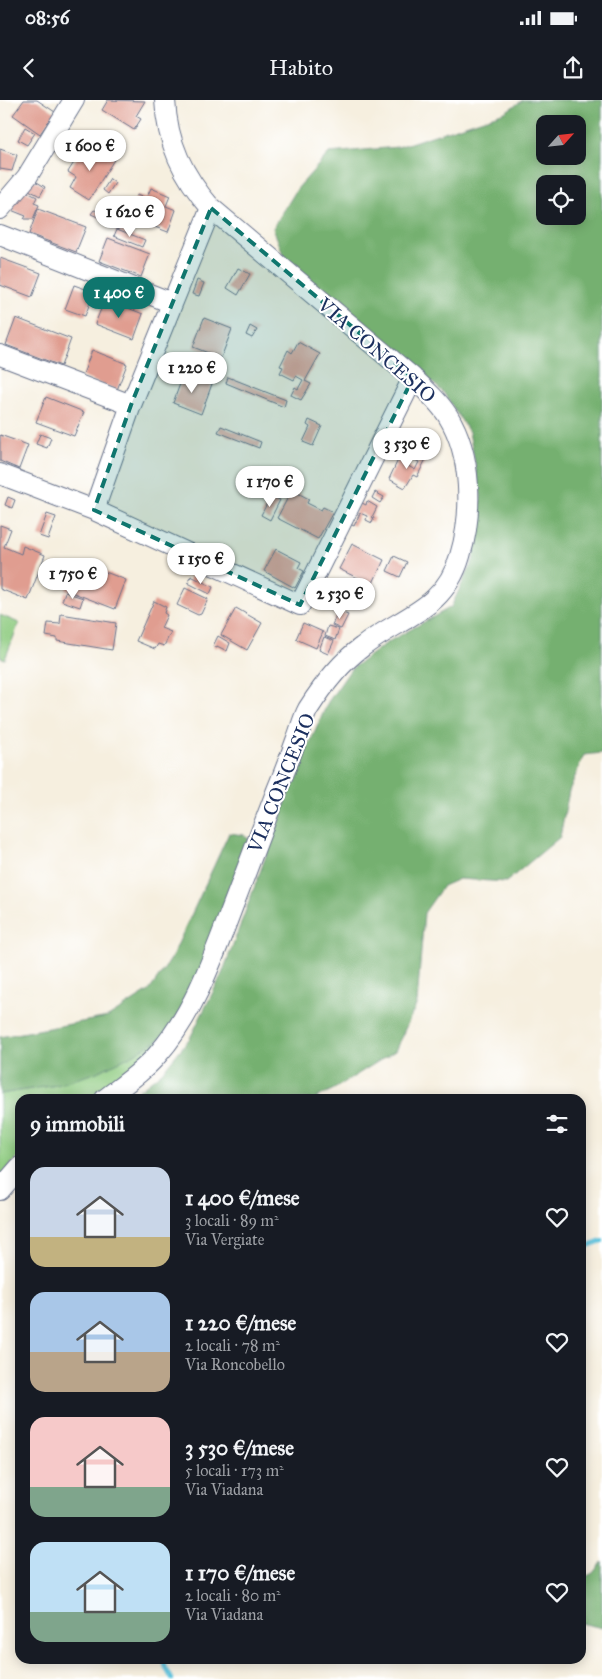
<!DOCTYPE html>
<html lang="it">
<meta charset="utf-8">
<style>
:root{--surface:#171b24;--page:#20242c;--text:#f1f3f6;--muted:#9ea1a6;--accent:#0f766e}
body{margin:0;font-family:"IM FELL Great Primer",serif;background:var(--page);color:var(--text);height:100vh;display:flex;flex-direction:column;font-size:19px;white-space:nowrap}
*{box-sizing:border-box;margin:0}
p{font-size:16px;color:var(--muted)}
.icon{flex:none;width:28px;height:28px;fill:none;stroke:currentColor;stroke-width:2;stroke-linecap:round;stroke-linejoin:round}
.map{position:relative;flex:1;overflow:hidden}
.panel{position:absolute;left:15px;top:994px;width:571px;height:570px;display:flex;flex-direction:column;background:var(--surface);border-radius:15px;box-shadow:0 2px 12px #0003}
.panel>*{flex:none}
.needle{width:32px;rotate:63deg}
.buttons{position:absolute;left:536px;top:15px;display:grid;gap:10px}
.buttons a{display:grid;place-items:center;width:50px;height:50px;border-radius:10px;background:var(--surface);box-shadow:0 2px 12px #0003;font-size:25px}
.price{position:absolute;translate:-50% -42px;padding:0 11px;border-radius:18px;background:#fff;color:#222;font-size:16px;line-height:32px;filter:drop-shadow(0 1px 2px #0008)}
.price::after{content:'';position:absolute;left:50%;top:30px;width:15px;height:11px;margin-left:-8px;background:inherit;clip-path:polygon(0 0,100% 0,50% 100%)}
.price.active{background:var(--accent);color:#fff}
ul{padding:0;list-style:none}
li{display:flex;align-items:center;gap:15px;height:125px;padding:0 15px}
li span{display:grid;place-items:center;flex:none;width:140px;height:100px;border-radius:15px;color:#555}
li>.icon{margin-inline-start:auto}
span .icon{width:60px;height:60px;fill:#fffc;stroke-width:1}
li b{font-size:21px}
h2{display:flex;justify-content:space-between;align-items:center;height:60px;padding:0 15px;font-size:21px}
.status{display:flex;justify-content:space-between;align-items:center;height:35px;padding:0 25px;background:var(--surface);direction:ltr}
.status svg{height:14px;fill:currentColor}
header{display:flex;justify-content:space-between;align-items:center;height:65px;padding:0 15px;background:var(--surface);font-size:22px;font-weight:600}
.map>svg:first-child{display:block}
.green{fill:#90cc82;stroke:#567e70}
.forest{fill:#74b070;stroke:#487067;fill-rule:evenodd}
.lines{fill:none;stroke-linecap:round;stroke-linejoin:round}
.stream{stroke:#60c4de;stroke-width:4.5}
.building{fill:#e09d90}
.minor-casing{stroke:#68728b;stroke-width:22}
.minor{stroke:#fff;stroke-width:20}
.marked{fill:#0f766e;fill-opacity:0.2;stroke:#0f766e;stroke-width:4;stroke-dasharray:10 6;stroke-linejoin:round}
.labels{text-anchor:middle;stroke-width:4;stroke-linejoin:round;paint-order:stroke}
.street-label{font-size:20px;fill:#1b2f5e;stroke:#fff}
</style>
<div class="status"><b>08:56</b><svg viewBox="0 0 49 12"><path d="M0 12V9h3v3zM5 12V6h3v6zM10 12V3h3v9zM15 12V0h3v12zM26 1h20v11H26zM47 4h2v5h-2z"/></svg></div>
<header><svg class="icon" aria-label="back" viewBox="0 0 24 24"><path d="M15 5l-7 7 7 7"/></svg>Habito<svg class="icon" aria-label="share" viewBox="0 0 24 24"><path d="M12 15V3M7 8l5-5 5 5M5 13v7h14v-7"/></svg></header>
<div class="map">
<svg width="602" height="1579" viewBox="0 0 602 1579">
<rect width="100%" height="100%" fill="#fff"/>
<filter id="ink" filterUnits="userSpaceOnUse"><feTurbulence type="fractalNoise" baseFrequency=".02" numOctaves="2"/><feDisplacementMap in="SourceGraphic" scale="10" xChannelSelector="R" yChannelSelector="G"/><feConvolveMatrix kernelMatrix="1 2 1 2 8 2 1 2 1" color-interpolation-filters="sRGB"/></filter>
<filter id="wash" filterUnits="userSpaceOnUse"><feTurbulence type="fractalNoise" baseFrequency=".0096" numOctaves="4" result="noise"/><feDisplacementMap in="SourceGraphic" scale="20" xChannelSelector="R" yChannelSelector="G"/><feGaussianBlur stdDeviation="1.12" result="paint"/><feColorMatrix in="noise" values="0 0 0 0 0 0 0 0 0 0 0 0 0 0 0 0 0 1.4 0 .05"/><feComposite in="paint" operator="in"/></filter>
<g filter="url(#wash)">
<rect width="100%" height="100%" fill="#f6efdf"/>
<path class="green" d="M0,515L19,523L5,559L0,557Z
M163,937L147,956L92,999H20V1055L0,1075V994L57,985Z"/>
<path class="forest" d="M523,0H602V653L584,655L569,691L560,737L506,782L459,779L443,786L424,813L417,903L395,951L334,989L314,999H128L162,972L190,938L222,874L298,670L328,602L351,569L388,542L451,507L473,460L481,396L469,332L443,292L390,246L287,164L273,128L297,89L329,53L398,47L505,12ZM545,24H578V56H545ZM545,84H578V116H545Z
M229,733L244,735L252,742L188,901L163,937L131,956L95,973L57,985L0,994V937L108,917L149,891L171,859Z
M602,1461V1528L581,1523V1479L593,1473Z"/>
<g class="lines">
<path class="stream" d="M581,1158L588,1146L602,1141
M161,1559L172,1579"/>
</g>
<g id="blocks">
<path class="building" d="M24,0H37L55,12L40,34L13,15Z
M108,0L145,1L136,16L141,19L134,30L102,10Z
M25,27L35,33L27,45L18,40Z
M96,46L115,58L89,100L70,88L76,77L68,72L80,53L88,58Z
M0,49L17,55L12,71L0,69Z
M32,79L45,87L40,96L27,89Z
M110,79L115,83L108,94L103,90Z
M151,88L170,96L166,106L176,110L168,132L129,117L137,95L146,99Z
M21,89L37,97L34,103L39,105L33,119H24L26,116L11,110Z
M38,109L86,127L76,152L29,134Z
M94,110L102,113L100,118L91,114Z
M117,129L145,140L142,147L114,136Z
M108,138L150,154L141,177L99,161Z
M0,158L41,173L32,197L0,185Z
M238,168L250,174L238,195L227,188Z
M197,180L204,183L199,196L192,194Z
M74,185L94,192L85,216L65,209Z
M105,199L143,214L134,239L95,224Z
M16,218L71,239L61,266L6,245Z
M204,218L232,229L221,258L193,247Z
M250,226L257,230L252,238L246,235Z
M298,242L320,254L305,281L311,284L301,300L291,295L295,287L298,289L303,280L296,276L294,280L280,273L283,267L280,266L288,250L292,253Z
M92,250L127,264L117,290L82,277Z
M187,256L199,262L197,267L193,265L190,270L182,267Z
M184,273L212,284L201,314L173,303Z
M228,277L286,300L284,307L226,283Z
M46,297L84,312L74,336L36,322Z
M309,320L322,326L313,346L303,342L310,327L307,325Z
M221,326L261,342L259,348L218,332Z
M40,334L51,338L47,348L36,344Z
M0,335L28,345L19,369L0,361Z
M409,350L426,359L417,377L413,375L405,388L389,379L398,360L415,370L419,362L406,356Z
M292,390L309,399L307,403L321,410L323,407L333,412L318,439L277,418Z
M375,392L384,397L380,403L372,398Z
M271,396L280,400L270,420L261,415Z
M8,397L15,400L12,408L5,405Z
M367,401L377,407L372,417L374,418L372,423L366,420L367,416L360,413L354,426L350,424L360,402L366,405Z
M47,414L56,417L48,439L39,436Z
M0,425L11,429L4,447L21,454L23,446L45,455L28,500L0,489Z
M352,444L384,460L372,485L339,469Z
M276,449L301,462L298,468L304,471L295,488L264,471Z
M394,456L407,462L400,477L387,471Z
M95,468L126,480L115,509L66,490L70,478L88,485Z
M191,476L213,487L210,494L188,483Z
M185,488L208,499L201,514L198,515L177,505Z
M65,492L83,498L80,507L62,501Z
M154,501L166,507L164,513L167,515L161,528L171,532L164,546L158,544L155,549L136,541Z
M236,508L262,523L247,550L221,535Z
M338,511L348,515L341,529L332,525Z
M61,514L116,523L112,550L57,541V538L46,536L48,523L60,524Z
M303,523L323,532L316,548L296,539Z
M328,526L339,529L335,540L325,536Z
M218,536L230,543L227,551L217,546V548L213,546Z
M324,537L334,541L328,554L319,550Z"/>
</g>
</g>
<g filter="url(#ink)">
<use href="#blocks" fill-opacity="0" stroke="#68728b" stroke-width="1"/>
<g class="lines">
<defs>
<path id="minor" d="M0,109L27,77L74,0
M0,135L172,203
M0,255L131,305
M0,374L94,410L300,505L413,278
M94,410L131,305L211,108
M105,999C123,985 144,971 158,954C194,913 213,858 232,808C247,769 262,729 277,690C284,673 291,655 297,638C301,628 303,618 308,609C322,587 340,563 362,547C401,516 444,511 460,456C473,413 472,355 448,316C439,302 426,290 413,278L211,108C183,76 167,43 165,0
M0,1090L20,1067"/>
</defs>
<use href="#minor" class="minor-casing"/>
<use href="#minor" class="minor"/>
</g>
</g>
<path class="marked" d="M211,108L413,278L300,505L94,410L131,305Z"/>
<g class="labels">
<g class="street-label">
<text transform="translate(377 250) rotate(41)" y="7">VIA CONCESIO</text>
<text transform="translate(281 683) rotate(-68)" y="7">VIA CONCESIO</text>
</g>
</g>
</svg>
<div class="buttons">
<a><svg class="needle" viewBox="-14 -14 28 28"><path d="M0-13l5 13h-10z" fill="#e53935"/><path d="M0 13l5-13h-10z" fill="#9ea1a6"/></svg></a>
<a><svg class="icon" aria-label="locate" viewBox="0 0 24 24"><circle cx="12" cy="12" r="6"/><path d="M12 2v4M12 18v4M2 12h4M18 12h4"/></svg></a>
</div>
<b class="price" style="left:90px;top:72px">1 600 €</b>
<b class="price" style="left:130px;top:138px">1 620 €</b>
<b class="price active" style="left:119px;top:219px">1 400 €</b>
<b class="price" style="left:192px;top:294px">1 220 €</b>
<b class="price" style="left:407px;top:370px">3 530 €</b>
<b class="price" style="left:270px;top:408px">1 170 €</b>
<b class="price" style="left:201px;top:485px">1 150 €</b>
<b class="price" style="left:73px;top:500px">1 750 €</b>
<b class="price" style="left:340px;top:520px">2 530 €</b>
<section class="panel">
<h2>9 immobili<svg class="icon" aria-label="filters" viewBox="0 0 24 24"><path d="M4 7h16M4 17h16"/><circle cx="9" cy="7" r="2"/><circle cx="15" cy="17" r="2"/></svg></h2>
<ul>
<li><span style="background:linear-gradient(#c9d6e8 70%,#c2b280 0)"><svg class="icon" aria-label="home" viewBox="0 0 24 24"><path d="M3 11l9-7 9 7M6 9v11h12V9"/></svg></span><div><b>1 400 €/mese</b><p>3 locali · 89 m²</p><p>Via Vergiate</p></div><svg class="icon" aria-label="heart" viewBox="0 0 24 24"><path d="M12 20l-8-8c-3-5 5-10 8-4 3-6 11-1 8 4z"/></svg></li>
<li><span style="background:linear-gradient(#a9c7e8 60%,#b9a48a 0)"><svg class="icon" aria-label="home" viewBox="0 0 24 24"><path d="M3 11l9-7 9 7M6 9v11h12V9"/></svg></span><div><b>1 220 €/mese</b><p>2 locali · 78 m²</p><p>Via Roncobello</p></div><svg class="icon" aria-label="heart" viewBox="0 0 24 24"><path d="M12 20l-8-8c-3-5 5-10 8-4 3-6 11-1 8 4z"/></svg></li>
<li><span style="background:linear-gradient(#f6c9c9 70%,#7fa58c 0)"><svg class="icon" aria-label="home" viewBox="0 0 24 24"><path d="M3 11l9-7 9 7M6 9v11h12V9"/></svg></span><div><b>3 530 €/mese</b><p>5 locali · 173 m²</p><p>Via Viadana</p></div><svg class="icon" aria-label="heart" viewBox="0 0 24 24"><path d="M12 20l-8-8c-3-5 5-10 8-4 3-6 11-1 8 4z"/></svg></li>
<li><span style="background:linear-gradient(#bfe0f5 70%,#7fa58c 0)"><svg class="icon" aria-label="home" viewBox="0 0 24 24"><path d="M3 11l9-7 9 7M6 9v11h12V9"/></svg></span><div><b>1 170 €/mese</b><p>2 locali · 80 m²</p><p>Via Viadana</p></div><svg class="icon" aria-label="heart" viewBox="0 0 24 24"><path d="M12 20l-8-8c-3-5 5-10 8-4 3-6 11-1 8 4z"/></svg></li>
</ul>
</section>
</div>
